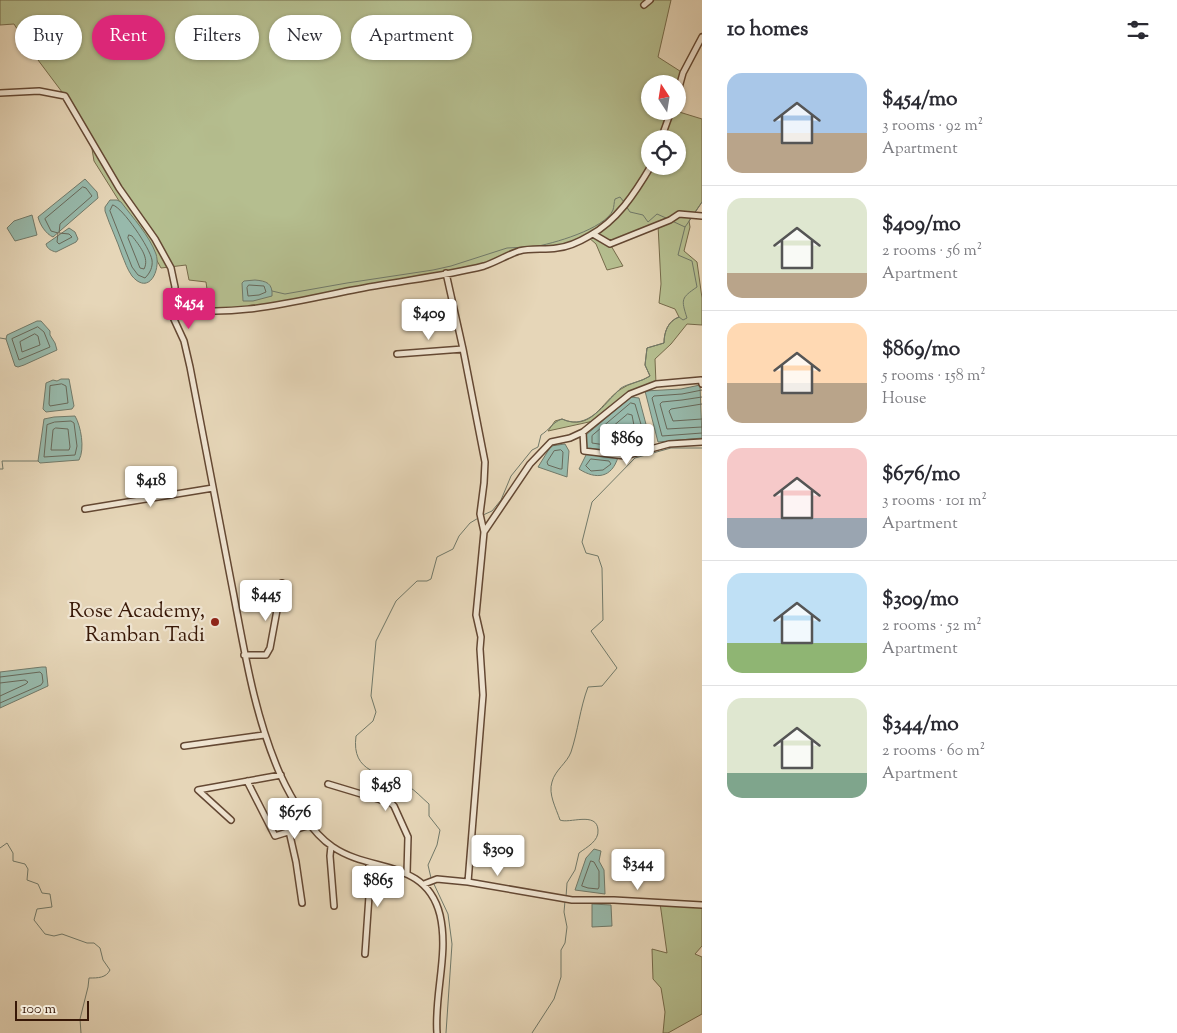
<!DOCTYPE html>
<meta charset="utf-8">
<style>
:root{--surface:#fff;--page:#f2f2f3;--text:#2b2b33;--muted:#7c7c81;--line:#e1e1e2;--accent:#db2777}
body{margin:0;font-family:"Sorts Mill Goudy",serif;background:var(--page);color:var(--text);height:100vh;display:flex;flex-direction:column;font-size:19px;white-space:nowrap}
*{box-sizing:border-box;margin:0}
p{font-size:16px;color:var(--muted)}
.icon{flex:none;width:28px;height:28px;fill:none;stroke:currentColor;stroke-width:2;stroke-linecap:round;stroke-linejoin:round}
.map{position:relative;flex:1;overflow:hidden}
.drawer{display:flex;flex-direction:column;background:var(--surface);width:475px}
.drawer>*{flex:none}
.top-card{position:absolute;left:15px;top:15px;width:475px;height:45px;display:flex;gap:10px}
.needle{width:32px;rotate:348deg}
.fabs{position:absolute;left:641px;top:75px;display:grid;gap:10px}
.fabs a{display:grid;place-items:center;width:45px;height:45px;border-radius:50%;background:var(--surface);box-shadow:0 1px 4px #0004;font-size:25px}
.scale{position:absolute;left:15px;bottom:12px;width:74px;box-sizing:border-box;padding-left:5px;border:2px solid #381807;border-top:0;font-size:14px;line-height:18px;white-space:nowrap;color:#381807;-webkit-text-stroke:4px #efe4d1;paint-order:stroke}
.price{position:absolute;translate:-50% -42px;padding:0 11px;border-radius:5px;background:#fff;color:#222;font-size:16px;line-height:32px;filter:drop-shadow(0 1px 2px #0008)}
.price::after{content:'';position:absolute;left:50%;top:30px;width:15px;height:11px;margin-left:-8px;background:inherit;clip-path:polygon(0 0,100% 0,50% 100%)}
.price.current{background:var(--accent);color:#fff}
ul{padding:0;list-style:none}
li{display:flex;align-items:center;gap:15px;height:125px;padding:0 25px}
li+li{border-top:1px solid var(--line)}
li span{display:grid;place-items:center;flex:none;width:140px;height:100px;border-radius:15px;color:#555}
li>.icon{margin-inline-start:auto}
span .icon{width:60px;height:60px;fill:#fffc;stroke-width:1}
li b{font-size:21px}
h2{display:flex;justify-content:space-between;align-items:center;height:60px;padding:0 25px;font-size:21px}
.chip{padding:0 18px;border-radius:22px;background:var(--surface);box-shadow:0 1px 4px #0004;font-size:18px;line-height:45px}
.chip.current{background:var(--accent);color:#fff}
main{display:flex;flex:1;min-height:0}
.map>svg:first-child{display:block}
.green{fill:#b5be8f;stroke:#766b4b;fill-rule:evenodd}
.water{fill:#97b9ab;stroke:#717969}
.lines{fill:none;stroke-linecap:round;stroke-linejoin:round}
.shore{stroke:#686859;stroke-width:1}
.stream{stroke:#717969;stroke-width:1}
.minor-casing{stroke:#644833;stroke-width:8}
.minor{stroke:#efe4d1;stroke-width:5}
.poi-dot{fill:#8f2418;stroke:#efe4d1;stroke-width:2}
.labels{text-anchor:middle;stroke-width:4.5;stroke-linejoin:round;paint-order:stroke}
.poi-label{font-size:21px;fill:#381807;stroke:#efe4d1;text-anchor:end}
</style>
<main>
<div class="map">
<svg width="702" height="1033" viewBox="0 0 702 1033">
<rect width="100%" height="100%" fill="#e6d6b8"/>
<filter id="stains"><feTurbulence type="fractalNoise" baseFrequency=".004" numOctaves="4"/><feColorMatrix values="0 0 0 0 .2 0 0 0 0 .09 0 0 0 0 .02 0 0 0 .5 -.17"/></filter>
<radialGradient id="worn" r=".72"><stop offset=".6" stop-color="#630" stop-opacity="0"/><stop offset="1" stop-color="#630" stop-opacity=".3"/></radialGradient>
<path class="green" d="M0,0H671L658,57L683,73L678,84H650V111H676L702,119V202L689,221L690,227L684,251L697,262L702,298V325L687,324L671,344L655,359L656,384L630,394L598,420L548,431L555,421L562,419C592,432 601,402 621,389C629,383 641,382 650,376L645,365L647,348L664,343C664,332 668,321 679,317L675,309L659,303L661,284L658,225L610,244L623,266L607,270L596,244L588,237L558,248L521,251L486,265L286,303L210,311L206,282L189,280L186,265L161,268L143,235L121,204L94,161L90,137L65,96L38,60L31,45L23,38L14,24L0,25ZM650,139H678V166H650Z
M660,903L702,905V946L695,954L702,957V1014L668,1033H663L665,1012L661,988L653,979L652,949L667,953Z"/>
<path class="water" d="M85,179L97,192L98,198L53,237C46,234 40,225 38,217Z
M110,200H117L121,202C133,218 149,235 156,254C161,270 149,296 132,276C127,269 125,262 122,255C117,240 110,226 105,211V207Z
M32,215L37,235L15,241L7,228L14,221Z
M69,228L75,232L78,239L76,242L56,252C52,251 47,249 46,244Z
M255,280C266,281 273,283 272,296L253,301H243L242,283L244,281Z
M37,321H41L50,331V335L55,343L57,350L24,365L18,367L15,366L6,339L7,335Z
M61,379H69L74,406L72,409L46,412L43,409L46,383L53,380L57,381Z
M700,385L702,438L658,442L645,391L681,389Z
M631,397L639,398L651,443L626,453L587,448L586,435Z
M75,416C81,426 85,449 79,460L40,463L38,461L44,419L54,417Z
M565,444L569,451L567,477L538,467L551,446Z
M587,453L618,457C612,478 596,480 579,469Z
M42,667H46L48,686L0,708V672Z
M594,849L601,851L599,861L604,870L605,894L575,890L586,858Z
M592,904L611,905L612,926L592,927Z"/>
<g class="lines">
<path class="shore" d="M83,187L86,188L92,196L60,224L59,233L69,234L72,237L59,244L57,242L58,233L51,231L45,219Z
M113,205C123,208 150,248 152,260C153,267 150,273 145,278L138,275L132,267L110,211Z
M129,235L132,236C139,245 150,258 144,269L140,268L128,238Z
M249,285L264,286L266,292L259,295L248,296L247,288Z
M38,327L44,332L50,347L19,360L12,339Z
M35,334L38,336L40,345L22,352L20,342Z
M62,384L66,386L68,403L50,406L49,404L50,386Z
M702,390L682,394L654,396L652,398L662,436L702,433
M702,397L682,400L662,402L660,404L667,429L702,427
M631,403L635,404L645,438L644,440L625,448L592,443V436Z
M702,404L671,409L669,411L673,421L702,419
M628,414L632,415L636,436L624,441L603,438V435Z
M55,422L71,421L74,423L77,446L75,455L44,457L47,425Z
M56,428L68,429L70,447L69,450H51L53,430Z
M561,450L563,452L562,469H560L548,465L547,462L554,451Z
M591,459L609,461L611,464L603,470L591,471L586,466Z
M0,677L40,672L42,674L43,682L41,685L0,703
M0,683L25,680L28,682L26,684L0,696
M591,861L594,862L599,871V887L598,889L588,888L582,886Z"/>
<path class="stream" d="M626,206L630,212L643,215L648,222L657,214L666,218
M694,214L702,202
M672,221L685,227L692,217
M533,247C552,244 605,229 613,210C614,207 614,202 615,199L620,197L624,202
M272,291L285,294L347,283L433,270L451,266L507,248L527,247
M0,338L6,339
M0,469H3L2,461H38
M483,515L492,511L501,500L511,476L532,450L538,447L541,435C549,430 553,422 562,419C583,429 599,412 612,397C615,395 618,390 621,388C629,383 641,382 650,376L645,365L647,348L664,343C664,332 668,321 679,317L683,320L687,318C681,299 681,298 697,287L692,261L678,255L685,227
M0,848L7,843L13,853V861L25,864L28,869L27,880L38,884L42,893L50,894L52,907L37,909L34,920L45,934L54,936L62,934L87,943H94L100,948L103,960L110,970C106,978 98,978 89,978L88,987L80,1019L81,1033
M431,878L428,865L437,845L440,830L429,816V804C422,798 416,791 408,786C382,772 351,774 356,736L373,721L376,712L371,696L376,641L396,601L417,581H427L431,579L437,557L453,549L459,536L470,523L480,517
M433,882L448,914L452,944L446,1033
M566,897L567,883L575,870L579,853C587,847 599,841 598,830C597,811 569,824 560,820C556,808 548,794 552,782C555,770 567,763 571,752C578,731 580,708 588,687L602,686L617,668L591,631L603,620L602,568L598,556L586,553L582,542L592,502L635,458L671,448H702
M532,1033L554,999L561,977V950L565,943L567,927L564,912L565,901"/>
<defs>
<path id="minor" d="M644,5L650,0
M678,91L683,73L702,37
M0,93L39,91L65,96L119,188L155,239L171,268L175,287L172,315L184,341L190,367C204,439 218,510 231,581C244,647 253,712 280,774C291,798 311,833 333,847C371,873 426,859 440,915C449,954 434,994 437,1033
M661,139L671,111
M593,234L610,244L670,220L679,214L702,216
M446,273L463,349L485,462L484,483L480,514L484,532L476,615L481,637L480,649L483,695L468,882
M173,307C233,319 295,301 353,290C397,281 441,277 484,266C496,262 507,255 519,251C531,248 545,250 557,248C567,247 579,242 589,236C617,221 635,193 651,166
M397,354L463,349
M583,432L584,451L625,456L669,444L702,442
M85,509L213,488
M484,532L530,464L551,442L570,438L583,432L630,394L656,384L701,380L702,384
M244,655H266L270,648L282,583
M184,746L264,735
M247,781L275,836L310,825
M328,784L391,803L394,806L408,837L407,873
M231,820L198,790L281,775
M289,831L296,862L302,903
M331,846L330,856L334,906
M424,884L437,879L468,882L572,900H614L702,905
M365,954L369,896V863"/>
</defs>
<use href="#minor" class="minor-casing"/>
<use href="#minor" class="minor"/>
</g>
<circle class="poi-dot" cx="215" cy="622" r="5"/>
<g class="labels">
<g class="poi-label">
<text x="205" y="617">Rose Academy,<tspan x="205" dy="24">Ramban Tadi</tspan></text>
</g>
</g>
<rect width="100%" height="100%" filter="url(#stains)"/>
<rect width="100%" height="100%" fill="url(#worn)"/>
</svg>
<div class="fabs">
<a><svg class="needle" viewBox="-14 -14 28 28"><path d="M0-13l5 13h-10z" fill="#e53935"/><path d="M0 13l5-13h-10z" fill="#7c7c81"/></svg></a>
<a><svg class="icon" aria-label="locate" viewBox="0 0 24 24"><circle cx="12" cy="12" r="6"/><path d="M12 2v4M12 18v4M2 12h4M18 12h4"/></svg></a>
</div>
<div class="scale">100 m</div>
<b class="price current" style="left:189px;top:330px">$454</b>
<b class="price" style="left:429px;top:341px">$409</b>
<b class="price" style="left:627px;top:466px">$869</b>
<b class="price" style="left:151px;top:508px">$418</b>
<b class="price" style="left:266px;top:622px">$445</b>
<b class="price" style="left:386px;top:812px">$458</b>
<b class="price" style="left:295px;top:840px">$676</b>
<b class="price" style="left:498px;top:877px">$309</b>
<b class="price" style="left:638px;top:891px">$344</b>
<b class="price" style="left:378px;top:908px">$865</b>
<div class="top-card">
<a class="chip">Buy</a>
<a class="chip current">Rent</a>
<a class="chip">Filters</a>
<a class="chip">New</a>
<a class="chip">Apartment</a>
</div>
</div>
<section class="drawer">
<h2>10 homes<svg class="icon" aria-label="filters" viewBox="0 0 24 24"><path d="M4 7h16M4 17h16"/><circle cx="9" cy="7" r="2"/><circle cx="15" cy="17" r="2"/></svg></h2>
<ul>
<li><span style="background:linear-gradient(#a9c7e8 60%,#b9a48a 0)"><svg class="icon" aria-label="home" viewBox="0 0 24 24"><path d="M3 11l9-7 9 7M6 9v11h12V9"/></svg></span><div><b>$454/mo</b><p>3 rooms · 92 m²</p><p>Apartment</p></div></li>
<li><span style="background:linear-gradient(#dfe7d0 75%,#b9a48a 0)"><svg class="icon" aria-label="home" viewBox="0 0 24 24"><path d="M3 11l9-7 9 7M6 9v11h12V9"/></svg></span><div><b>$409/mo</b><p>2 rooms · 56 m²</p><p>Apartment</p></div></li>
<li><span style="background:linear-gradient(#ffd9b3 60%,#b9a48a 0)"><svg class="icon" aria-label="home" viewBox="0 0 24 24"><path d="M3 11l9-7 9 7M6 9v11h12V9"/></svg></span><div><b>$869/mo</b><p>5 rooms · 158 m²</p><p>House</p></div></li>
<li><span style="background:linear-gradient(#f6c9c9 70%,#9aa5b1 0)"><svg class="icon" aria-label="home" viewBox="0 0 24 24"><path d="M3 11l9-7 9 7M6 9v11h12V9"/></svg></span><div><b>$676/mo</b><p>3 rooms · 101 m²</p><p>Apartment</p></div></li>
<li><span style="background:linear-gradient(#bfe0f5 70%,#8fb573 0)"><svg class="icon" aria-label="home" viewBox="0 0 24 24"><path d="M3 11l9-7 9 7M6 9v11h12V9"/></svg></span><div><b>$309/mo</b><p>2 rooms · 52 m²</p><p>Apartment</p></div></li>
<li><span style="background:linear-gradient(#dfe7d0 75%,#7fa58c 0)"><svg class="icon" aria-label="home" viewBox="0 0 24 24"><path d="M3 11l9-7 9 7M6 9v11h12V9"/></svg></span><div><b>$344/mo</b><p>2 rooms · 60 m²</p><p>Apartment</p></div></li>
</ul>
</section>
</main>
